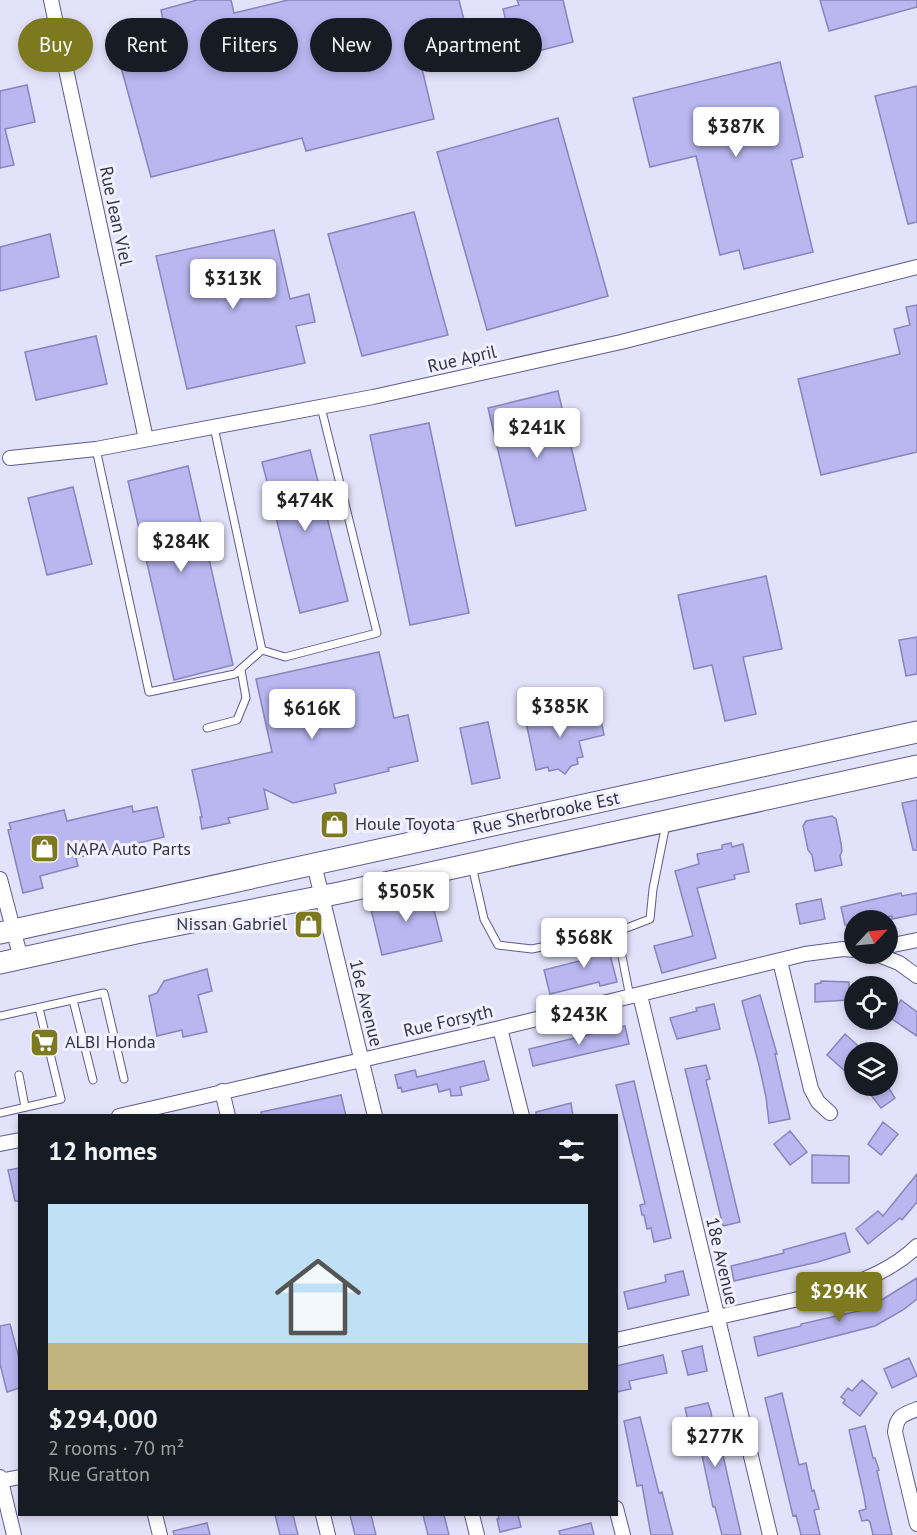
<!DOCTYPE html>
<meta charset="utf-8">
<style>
:root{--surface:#171b24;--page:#20242c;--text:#f1f3f6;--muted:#9ea1a6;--accent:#7c791f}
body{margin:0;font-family:"PT Sans",sans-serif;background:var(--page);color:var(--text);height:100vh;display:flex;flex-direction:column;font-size:22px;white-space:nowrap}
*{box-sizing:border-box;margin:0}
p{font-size:20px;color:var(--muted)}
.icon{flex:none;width:33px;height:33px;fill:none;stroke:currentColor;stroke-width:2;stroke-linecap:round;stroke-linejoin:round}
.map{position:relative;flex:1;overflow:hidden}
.details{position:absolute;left:18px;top:1114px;width:600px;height:402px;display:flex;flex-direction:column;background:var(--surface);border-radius:0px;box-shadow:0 3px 9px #0003}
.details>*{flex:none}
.banner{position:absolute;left:18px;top:18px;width:600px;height:54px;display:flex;gap:12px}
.needle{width:39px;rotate:64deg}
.buttons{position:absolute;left:844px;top:910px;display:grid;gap:12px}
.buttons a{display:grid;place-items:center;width:54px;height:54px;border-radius:50%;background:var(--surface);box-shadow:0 3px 9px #0003;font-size:30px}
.price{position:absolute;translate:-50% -51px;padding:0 14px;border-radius:6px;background:#fff;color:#222;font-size:20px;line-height:39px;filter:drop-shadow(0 2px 3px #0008)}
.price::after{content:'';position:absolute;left:50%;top:36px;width:18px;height:14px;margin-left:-9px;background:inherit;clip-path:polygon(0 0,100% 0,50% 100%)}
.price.current{background:var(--accent);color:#fff}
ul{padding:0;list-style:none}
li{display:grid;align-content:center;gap:12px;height:318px;padding:0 30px}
li span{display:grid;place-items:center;height:186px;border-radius:0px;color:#555}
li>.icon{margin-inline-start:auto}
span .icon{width:108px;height:108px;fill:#fffc;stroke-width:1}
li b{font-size:26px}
h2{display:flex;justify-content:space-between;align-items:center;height:72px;padding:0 30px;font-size:26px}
.pill{padding:0 21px;border-radius:27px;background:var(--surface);box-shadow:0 3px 9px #0003;font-size:21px;line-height:54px}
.pill.current{background:var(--accent);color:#fff}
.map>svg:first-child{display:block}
.building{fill:#b9b6f0;stroke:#8984bc;stroke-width:1.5}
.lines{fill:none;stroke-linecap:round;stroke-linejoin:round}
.lane-casing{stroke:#5f5a8e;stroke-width:9}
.street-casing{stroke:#5f5a8e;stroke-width:16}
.primary-casing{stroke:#5f5a8e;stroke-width:23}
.lane{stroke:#fff;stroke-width:7}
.street{stroke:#fff;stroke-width:14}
.primary{stroke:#fff;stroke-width:21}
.labels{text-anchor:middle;stroke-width:6;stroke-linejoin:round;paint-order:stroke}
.street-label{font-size:18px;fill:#35334b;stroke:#f1f1fd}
.poi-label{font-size:18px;fill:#35334b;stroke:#f1f1fd;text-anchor:start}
</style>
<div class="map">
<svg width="917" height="1535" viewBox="0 0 917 1535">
<rect width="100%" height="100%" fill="#e3e2fb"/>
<path class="building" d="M197,0H231L234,13L288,0H459L470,44L419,56L434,119L306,151L302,138L151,177L115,45L165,31L161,10Z
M517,0H563L573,42L515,57L503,9L519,5Z
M820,0H917V7L829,31Z
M780,62L803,157L791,160L813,252L744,269L739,250L720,255L696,156L650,167L633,98Z
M27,85L35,122L5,129L14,165L0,168V91Z
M917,86V222L908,224L875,96Z
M558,118L608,296L487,330L437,152Z
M414,212L448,335L362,356L328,234Z
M274,230L290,299L309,294L315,322L296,326L305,363L187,389L156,256Z
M50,234L59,277L0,291V247Z
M917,305V452L821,475L798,379L900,354L894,329L910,325L906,307Z
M96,336L107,384L36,400L25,352Z
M558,391L586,510L516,526L488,408Z
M429,423L469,613L410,625L370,435Z
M310,450L348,601L300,613L262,462Z
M188,466L233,665L174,680L128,481Z
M73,487L92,564L47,575L28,498Z
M766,576L782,649L743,657L756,714L725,721L712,665L694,669L678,595Z
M917,637V674L906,676L899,640Z
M379,652L394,718L408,715L418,761L388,768L389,771L334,784L336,793L293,803L264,789L268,809L228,818L230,823L202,829L200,817H202L192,770L272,752L256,679Z
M571,707L575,721L600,715L604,735L579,741L583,757L577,758L578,764L571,766L565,774L558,769L549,771L548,767L536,770L525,717Z
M488,722L500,778L472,784L460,728Z
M917,800V850H913L902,803Z
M132,806L133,812L157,807L164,837L76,858L78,866L40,876L43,888L23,893L8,830L11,829L9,823L64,810L67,821Z
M832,816L836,819L841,843L842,851L840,856L842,865L815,871L812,855L808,850L803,826L806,821Z
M731,843L732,847L743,844L749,872L734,875L735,879L697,888L716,958L662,973L654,946L693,936L675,871L699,864L697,854L722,849V845Z
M429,891L442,941L382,955L370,905Z
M901,893L902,896L917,893V914L892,919V916L868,921H855V923L845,925L841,907Z
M821,899L825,919L800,924L796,904Z
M601,930L602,936L606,939L617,982L600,986L599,982L550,994L544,970L583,960L582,955L597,952L592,942L594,938L592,933Z
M207,969L212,991L198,995L207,1032L183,1037L182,1030L157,1036L149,996L157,993L164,981Z
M821,981L849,982V1000L815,1002V984L821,983Z
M760,995L777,1054H775L790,1119L769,1123L766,1097L759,1065L742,1001Z
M901,1000L917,1012V1036L889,1017Z
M714,1004L720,1029L677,1039L670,1018L697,1011L696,1008Z
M625,1026L629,1044L533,1066L529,1049Z
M845,1034L866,1053H855V1080L827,1055Z
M484,1061L489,1080L460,1087L462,1095L451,1096L450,1089L439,1092L437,1084L402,1092L401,1087L398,1088L395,1075L415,1070L417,1077Z
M706,1065L710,1079L706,1080L740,1222L723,1226L685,1069Z
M634,1081L671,1238L654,1242L651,1228L647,1229L644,1215H642L640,1205L645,1204L616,1085Z
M864,1086H889L888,1087L895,1098L881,1108Z
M341,1095L346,1116H262L261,1112Z
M571,1103L573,1116H536V1112Z
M883,1122L898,1134L881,1155L868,1144Z
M790,1131L807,1152L790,1165L774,1144Z
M812,1155L849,1156V1183H812Z
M20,1168V1201H15L8,1170Z
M917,1174V1202L902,1220L900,1218L868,1244L856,1229L878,1211L883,1216Z
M845,1233L850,1252L818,1262L734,1281L731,1266L784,1253L783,1250Z
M683,1271L689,1295L628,1309L624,1292L666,1282L665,1275Z
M917,1278V1299L903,1310L875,1326L758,1356L754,1337L801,1326V1324L867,1309Z
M10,1324L20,1362V1388L7,1392L0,1364V1326Z
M702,1346L707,1371L688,1375L682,1351Z
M663,1355L667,1373L629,1381L631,1389L616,1392V1366Z
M909,1358L917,1376L892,1388L884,1369Z
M862,1380L877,1393L860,1416L843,1403L845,1400L841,1397L848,1388L852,1391Z
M782,1393L799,1465L806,1463L812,1491L814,1490L819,1509L814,1510L820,1535H801L796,1515L793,1516L765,1398Z
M708,1403L711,1412L714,1434L717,1433L722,1451L741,1535H722L715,1507H713L696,1427L690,1429L685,1408Z
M640,1417L659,1493L662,1492L673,1535H651L642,1485L637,1486L624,1421Z
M865,1426L873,1458H875L879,1470L877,1471L892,1535H873L870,1522L868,1520L862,1521L859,1511L866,1509L864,1496L849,1430Z
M275,1515H293L298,1535H280Z
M350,1515H371L376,1535H355Z
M423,1515H444L449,1535H428Z
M498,1515H518L521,1527L500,1532L497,1519H499Z
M207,1523L210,1535H174L173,1531Z
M591,1523L594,1535H560L559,1531Z"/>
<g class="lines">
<defs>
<path id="lane" d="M214,427L262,650L285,657L377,633L321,407
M96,449L149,692L235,674L262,650
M207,728L237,720L246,698L241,670
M472,866L484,919L498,945L532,949L589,937
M617,931L630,997
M606,933L624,929L650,919L653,889L666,824
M73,1000L93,1080
M0,1016L104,993L124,1079
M19,1075L25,1107
M0,1113L61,1099L39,1008"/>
<path id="street" d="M51,0L146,439
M10,458L96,449L373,397L621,342L917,267
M314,864L375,1116
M0,879L21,959
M888,946L917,940
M876,954L899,963L917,976
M780,961L811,1089L818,1102L830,1113
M640,995L770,1535
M500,1028L522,1116
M222,1091L228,1116
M119,1116L500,1028L805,954L843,949L855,950
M0,1144L20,1140
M616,1340L834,1291C864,1280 894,1269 917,1246
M917,1409C903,1415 897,1415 895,1432L917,1524
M0,1477L14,1535
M0,1481L20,1477
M616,1508L623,1535
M155,1515L160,1535
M323,1515L328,1535
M472,1515L477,1535"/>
<path id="primary" d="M0,933L917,732
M0,963L136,933L339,893L917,766"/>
</defs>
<use href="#lane" class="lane-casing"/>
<use href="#street" class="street-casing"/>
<use href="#primary" class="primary-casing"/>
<use href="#lane" class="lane"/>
<use href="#street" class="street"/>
<use href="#primary" class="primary"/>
</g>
<defs>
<symbol id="shop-square" viewBox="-11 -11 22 22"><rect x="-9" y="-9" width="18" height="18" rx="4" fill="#7c791f" stroke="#f1f1fd"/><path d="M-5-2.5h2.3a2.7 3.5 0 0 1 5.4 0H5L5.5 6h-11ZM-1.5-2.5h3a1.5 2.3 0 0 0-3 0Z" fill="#fff"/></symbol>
<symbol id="supermarket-square" viewBox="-11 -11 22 22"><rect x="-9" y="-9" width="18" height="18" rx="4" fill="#7c791f" stroke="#f1f1fd"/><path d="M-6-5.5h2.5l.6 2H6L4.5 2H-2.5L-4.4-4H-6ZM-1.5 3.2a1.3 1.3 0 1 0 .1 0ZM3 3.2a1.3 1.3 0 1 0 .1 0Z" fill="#fff"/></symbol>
</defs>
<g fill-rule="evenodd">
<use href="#shop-square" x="318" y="808" width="33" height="33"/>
<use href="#shop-square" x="28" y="832" width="33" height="33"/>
<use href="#shop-square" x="292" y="908" width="33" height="33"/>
<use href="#supermarket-square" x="28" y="1026" width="33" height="33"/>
</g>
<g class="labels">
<g class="street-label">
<text transform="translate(116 216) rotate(78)" y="6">Rue Jean Viel</text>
<text transform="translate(462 359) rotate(-13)" y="6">Rue April</text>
<text transform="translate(546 813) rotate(-12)" y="6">Rue Sherbrooke Est</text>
<text transform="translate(366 1003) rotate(76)" y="6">16e Avenue</text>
<text transform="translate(448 1021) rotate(-13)" y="6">Rue Forsyth</text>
<text transform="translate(722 1261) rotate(77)" y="6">18e Avenue</text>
</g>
<g class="poi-label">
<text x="355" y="830">Houle Toyota</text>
<text x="66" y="855">NAPA Auto Parts</text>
<text x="287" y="930" text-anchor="end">Nissan Gabriel</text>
<text x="65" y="1048">ALBI Honda</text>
</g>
</g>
</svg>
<div class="buttons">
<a><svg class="needle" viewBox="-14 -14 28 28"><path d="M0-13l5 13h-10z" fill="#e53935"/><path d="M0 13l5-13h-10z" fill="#9ea1a6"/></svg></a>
<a><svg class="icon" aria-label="locate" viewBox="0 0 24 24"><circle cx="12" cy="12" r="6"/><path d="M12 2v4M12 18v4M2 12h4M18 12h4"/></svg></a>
<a><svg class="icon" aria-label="layers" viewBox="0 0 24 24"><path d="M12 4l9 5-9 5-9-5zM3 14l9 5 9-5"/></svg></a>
</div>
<b class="price" style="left:736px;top:158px">$387K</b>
<b class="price" style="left:233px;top:310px">$313K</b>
<b class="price" style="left:537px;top:459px">$241K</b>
<b class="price" style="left:305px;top:532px">$474K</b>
<b class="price" style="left:181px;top:573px">$284K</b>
<b class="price" style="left:560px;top:738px">$385K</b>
<b class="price" style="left:312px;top:740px">$616K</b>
<b class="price" style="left:406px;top:923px">$505K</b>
<b class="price" style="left:584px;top:969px">$568K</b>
<b class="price" style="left:579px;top:1046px">$243K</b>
<b class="price current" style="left:839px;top:1323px">$294K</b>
<b class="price" style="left:715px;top:1468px">$277K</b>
<div class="banner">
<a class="pill current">Buy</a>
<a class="pill">Rent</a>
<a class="pill">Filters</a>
<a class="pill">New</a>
<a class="pill">Apartment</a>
</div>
<section class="details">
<h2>12 homes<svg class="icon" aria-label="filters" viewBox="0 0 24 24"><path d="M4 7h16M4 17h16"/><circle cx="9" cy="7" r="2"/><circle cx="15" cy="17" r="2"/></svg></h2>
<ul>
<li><span style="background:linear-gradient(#bfe0f5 75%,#c2b280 0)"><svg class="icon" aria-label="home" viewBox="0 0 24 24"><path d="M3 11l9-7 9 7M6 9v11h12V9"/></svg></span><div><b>$294,000</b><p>2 rooms · 70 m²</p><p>Rue Gratton</p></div></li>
</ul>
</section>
</div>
